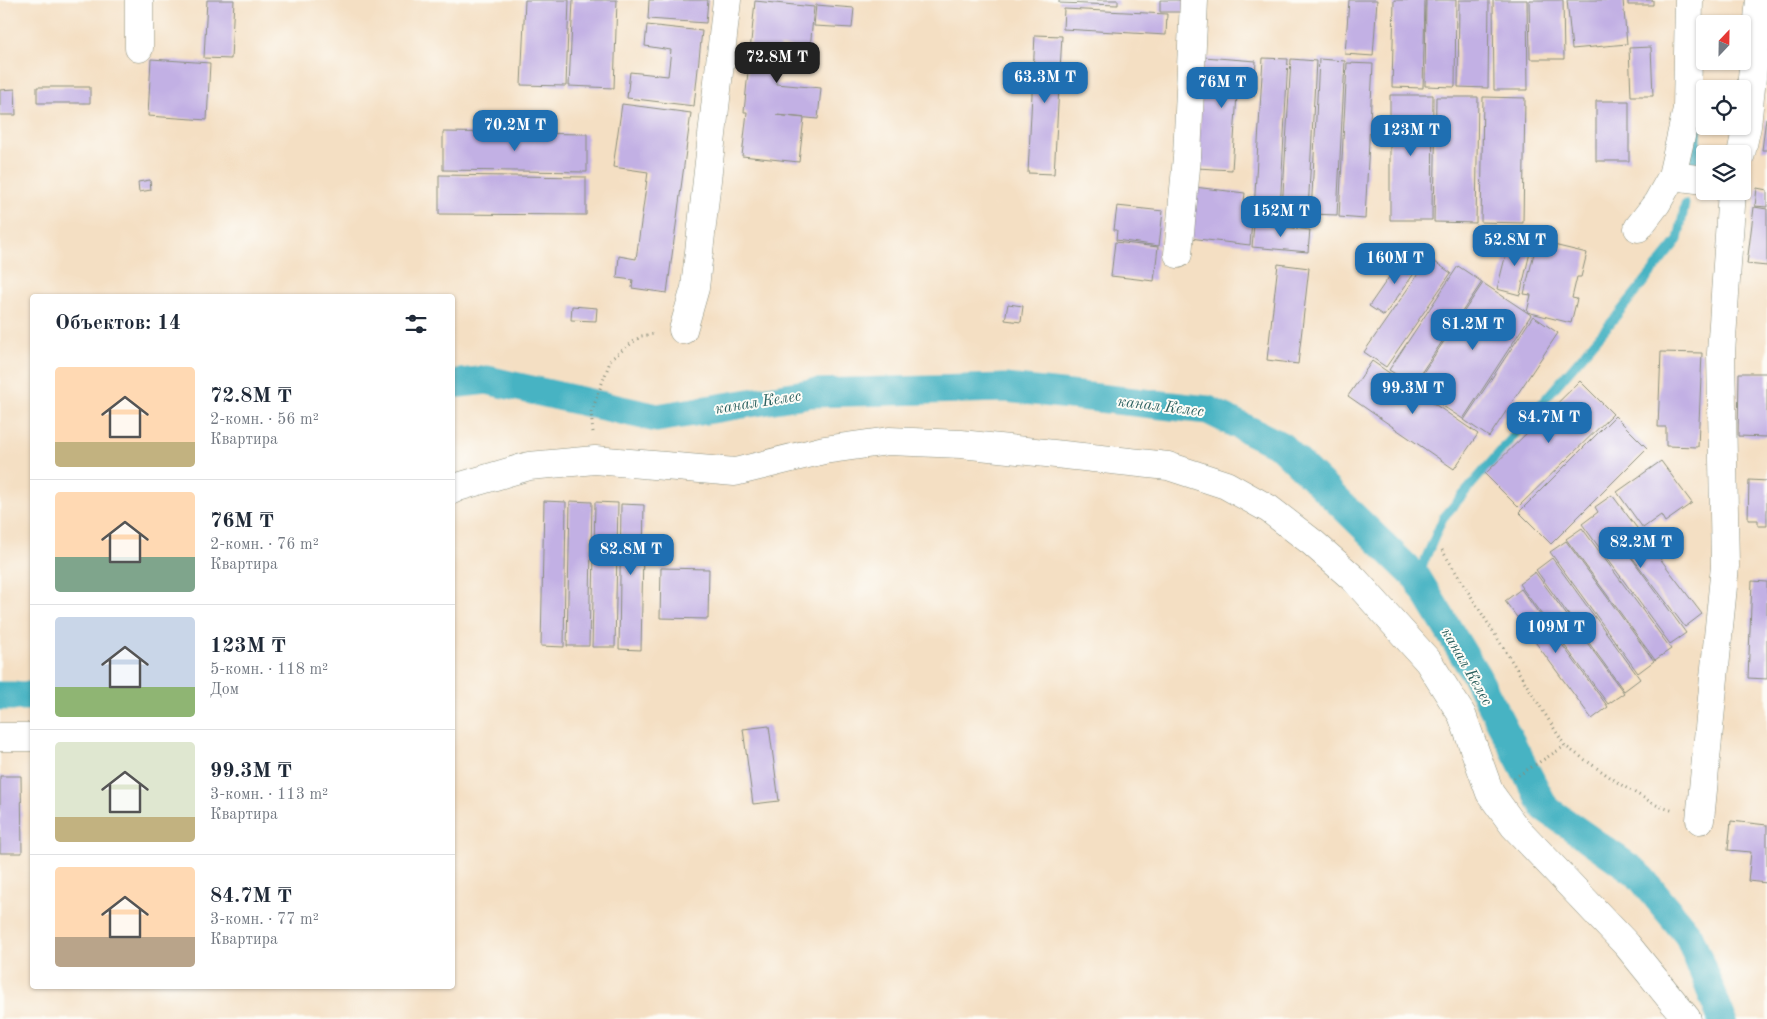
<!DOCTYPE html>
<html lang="ru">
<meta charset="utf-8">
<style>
:root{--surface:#fff;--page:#f2f2f3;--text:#1f2937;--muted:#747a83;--line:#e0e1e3;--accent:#1f6fb2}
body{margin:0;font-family:"Old Standard TT",serif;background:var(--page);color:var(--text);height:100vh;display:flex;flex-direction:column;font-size:19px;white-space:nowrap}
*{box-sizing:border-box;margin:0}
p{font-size:16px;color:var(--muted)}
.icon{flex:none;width:28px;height:28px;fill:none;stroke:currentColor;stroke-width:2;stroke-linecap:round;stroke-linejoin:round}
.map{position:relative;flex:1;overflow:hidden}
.drawer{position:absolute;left:30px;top:294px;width:425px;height:695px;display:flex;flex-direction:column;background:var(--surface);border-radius:5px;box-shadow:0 1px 4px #0004}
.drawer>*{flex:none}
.needle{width:32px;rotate:22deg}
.controls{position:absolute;left:1696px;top:15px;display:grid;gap:10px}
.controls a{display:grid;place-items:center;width:55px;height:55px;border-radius:5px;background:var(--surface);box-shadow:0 1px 4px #0004;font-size:25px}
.price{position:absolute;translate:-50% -42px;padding:0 11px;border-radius:10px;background:var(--accent);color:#fff;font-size:16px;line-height:32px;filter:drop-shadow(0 1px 2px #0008)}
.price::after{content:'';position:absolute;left:50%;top:30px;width:15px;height:11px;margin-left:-8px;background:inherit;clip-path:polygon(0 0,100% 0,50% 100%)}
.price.active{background:#222;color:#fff}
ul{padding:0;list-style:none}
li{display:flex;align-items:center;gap:15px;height:125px;padding:0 25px}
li+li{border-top:1px solid var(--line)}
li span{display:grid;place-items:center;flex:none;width:140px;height:100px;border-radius:5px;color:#555}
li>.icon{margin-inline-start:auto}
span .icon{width:60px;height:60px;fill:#fffc;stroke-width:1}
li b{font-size:21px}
h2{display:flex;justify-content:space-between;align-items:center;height:60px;padding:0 25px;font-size:21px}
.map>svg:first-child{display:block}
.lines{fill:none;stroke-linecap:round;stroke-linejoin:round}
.stream{stroke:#46b3c3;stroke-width:9}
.canal{stroke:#46b3c3;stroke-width:29}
.building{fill:#c2b0e4}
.minor-casing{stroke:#8a8e7c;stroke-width:29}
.path{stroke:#8a8e7c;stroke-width:3;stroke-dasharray:1 4;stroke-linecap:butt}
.minor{stroke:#fff;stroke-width:28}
.labels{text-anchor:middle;stroke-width:4;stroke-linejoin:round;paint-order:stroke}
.water-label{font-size:16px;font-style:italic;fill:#2b605f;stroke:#fdfcf7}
</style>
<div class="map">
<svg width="1767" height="1019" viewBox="0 0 1767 1019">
<rect width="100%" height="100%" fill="#fdfcf7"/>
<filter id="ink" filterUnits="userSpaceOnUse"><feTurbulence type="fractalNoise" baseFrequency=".02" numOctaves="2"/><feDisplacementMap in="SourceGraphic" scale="10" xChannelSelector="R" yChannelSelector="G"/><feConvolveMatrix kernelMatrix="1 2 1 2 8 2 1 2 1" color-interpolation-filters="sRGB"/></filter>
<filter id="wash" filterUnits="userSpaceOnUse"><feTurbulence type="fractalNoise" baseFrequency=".0096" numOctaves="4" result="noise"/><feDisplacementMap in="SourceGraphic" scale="20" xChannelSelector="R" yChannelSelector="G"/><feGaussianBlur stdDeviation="1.12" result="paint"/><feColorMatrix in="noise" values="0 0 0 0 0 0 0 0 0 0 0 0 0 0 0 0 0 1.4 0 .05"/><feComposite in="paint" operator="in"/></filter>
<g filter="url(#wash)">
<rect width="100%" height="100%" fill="#f4dfc3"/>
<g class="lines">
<path class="stream" d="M1694,159L1697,139L1698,113
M1417,578L1443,518L1614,319L1678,240L1685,204"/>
<path class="canal" d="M452,384L487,380L657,418L811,393L1006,388L1208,410L1281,446L1417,578L1476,675L1545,808L1637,873L1689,936L1722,1019
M0,696H32"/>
</g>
<g id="blocks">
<path class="building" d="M207,0H234L231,59L204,58Z
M525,0H569L566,86L521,85Z
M573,0H617L614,88L569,86Z
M649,0H708L706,23L648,19Z
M1059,0H1118V5L1059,3Z
M1160,0H1184V12H1160Z
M1349,0H1377L1373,56L1345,54Z
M1394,0H1425L1423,88L1392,87Z
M1426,0H1456L1455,87L1425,86Z
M1459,0H1489L1488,88L1458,87Z
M1493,0H1527L1528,90H1494Z
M1529,0H1563L1564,59H1530Z
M1567,0H1623L1627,44L1572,49Z
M1628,0H1653V5H1628Z
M755,1L814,7L810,49L780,46L776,84L821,88L818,119L776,115L804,118L799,162L742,156L747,112H744Z
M816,5L854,8L852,28L814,26Z
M1064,9L1167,14L1166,35L1063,29Z
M647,25L702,31L694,106L627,98L630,72L668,76L671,50L645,46Z
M1035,35L1062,36L1054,174L1028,173Z
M1651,47L1653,96H1631L1629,48Z
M1204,57L1256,61L1254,96L1237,94L1232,170L1197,168Z
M1263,58L1288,59L1280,211L1254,210Z
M151,59L210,63L207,120L148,116Z
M1291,59L1316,61L1308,212L1282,210Z
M1319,59L1345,61L1337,215L1311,214Z
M1347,63L1373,64L1365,219L1339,217Z
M37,87H90V103H37Z
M15,89L16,115H0V90Z
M1390,95H1433L1432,220H1390Z
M1436,97H1478L1476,223L1434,222Z
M1483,97L1525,98L1523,223L1481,222Z
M1596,101H1629V161H1596Z
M622,104L691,113L667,293L632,288L633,280L617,278L619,256L636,259L648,172L613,167Z
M1766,118H1767V150H1762Z
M443,132L587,134V172L443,170Z
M439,175L586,177V215L439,214Z
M150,180L151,190L139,192L138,182Z
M1194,187L1245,193L1242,219L1252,221L1250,245L1189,238Z
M1757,188L1767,190V207L1755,206Z
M1117,206L1163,211L1159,246L1116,240L1117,230H1114Z
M1754,207L1767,209V266L1747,264Z
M1254,224L1310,230L1308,252L1252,247Z
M1510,238L1532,244L1520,295L1497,289Z
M1537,241L1587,253L1581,277H1577L1572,298L1577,299L1571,323L1527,312L1531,295L1524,294Z
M1115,242L1158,247L1154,281L1111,276Z
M1405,254L1420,265L1384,316L1369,306Z
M1429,258L1451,273L1386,367L1364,352Z
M1278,264L1309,268L1298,364L1267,360Z
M1458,266L1482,282L1413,385L1389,370Z
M1483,283L1531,315L1463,419L1438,403L1443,395L1437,402L1414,386Z
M1008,304L1023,306L1021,322L1005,320Z
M572,306L597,308L596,321L571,320Z
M1533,316L1558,333L1489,437L1464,420Z
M1661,352L1702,353L1698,447L1666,446V427H1658Z
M1372,361L1478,434L1454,469L1348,396Z
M1739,373H1767V437L1738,436Z
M1580,381L1613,414L1518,507L1485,474Z
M1615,416L1647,448L1551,544L1519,512Z
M1661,461L1692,503L1665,522L1661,515L1643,528L1617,492Z
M1749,480L1767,481V526H1758V520H1748Z
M1612,495L1702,614L1685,627L1609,527L1686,633L1670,644L1582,524L1598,512L1595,507Z
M544,501L566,502L564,647L541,646Z
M570,501L592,502L589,646H567Z
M595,502L618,503L615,647H592Z
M621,504L644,505L641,650L619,649Z
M1582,528L1671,649L1655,660L1566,539Z
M1566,541L1654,661L1638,673L1550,552Z
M1552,558L1640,679L1624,691L1536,570Z
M661,568L709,569L708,619L660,618Z
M1535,572L1624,693L1608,704L1519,584Z
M1752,581L1767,582V679L1748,678Z
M1521,589L1608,707L1592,719L1505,601Z
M769,726L779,801L753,804L743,729Z
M0,776H21L22,853H0Z
M1731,821L1767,825V883L1748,881L1751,852L1728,850Z"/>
</g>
</g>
<g filter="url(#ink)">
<use href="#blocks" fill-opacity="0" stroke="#8a8e7c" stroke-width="1"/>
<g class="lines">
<defs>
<path id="minor" d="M139,48V0
M1741,154L1747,126L1760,0
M1672,176L1705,180
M1638,228L1657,203L1672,176L1687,109L1689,0
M1178,254L1187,157L1194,0
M683,330L695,288L727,0
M452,490L458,487L529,466L595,460L735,472L824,450L889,441L961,444L1168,466L1226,485L1269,509L1313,543L1354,579L1428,661L1462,715L1490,793L1514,826L1627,945L1687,1019
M0,737H32
M1700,820L1725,566L1721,353L1732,191"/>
</defs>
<use href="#minor" class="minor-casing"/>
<path class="path" d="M593,432L591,413L611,359L641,336L655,334
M1442,550L1565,746L1623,786L1658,806L1674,811
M1514,778L1565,746"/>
<use href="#minor" class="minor"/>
</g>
</g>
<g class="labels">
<g class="water-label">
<text transform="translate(758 401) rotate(-9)" y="6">канал Келес</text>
<text transform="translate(1161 405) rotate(7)" y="6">канал Келес</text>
<text transform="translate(1468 666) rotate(60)" y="6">канал Келес</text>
</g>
</g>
</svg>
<div class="controls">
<a><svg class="needle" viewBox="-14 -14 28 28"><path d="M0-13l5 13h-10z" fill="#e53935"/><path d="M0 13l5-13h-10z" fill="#747a83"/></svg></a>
<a><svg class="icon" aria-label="locate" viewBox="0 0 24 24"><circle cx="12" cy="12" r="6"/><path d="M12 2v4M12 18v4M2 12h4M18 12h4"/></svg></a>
<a><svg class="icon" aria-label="layers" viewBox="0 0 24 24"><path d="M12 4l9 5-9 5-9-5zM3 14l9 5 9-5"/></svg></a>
</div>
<b class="price active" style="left:777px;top:84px">72.8M ₸</b>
<b class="price" style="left:1045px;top:104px">63.3M ₸</b>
<b class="price" style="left:1222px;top:109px">76M ₸</b>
<b class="price" style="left:515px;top:152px">70.2M ₸</b>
<b class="price" style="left:1411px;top:157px">123M ₸</b>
<b class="price" style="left:1281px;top:238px">152M ₸</b>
<b class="price" style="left:1515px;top:267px">52.8M ₸</b>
<b class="price" style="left:1395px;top:285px">160M ₸</b>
<b class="price" style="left:1473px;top:351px">81.2M ₸</b>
<b class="price" style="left:1413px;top:415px">99.3M ₸</b>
<b class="price" style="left:1549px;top:444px">84.7M ₸</b>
<b class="price" style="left:1641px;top:569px">82.2M ₸</b>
<b class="price" style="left:631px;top:576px">82.8M ₸</b>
<b class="price" style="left:1556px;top:654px">109M ₸</b>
<section class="drawer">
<h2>Объектов: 14<svg class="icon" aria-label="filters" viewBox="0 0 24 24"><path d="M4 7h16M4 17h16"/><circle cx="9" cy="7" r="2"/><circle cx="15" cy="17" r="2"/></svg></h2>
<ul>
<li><span style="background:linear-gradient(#ffd9b3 75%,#c2b280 0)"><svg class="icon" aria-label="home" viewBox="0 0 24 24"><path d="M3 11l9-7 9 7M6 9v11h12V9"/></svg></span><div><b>72.8M ₸</b><p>2-комн. · 56 m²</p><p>Квартира</p></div></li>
<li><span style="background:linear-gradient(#ffd9b3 65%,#7fa58c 0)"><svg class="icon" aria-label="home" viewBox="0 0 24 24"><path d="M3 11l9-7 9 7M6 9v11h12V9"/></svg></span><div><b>76M ₸</b><p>2-комн. · 76 m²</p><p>Квартира</p></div></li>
<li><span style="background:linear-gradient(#c9d6e8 70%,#8fb573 0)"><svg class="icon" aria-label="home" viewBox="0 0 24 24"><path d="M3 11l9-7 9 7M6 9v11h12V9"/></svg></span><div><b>123M ₸</b><p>5-комн. · 118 m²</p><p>Дом</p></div></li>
<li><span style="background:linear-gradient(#dfe7d0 75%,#c2b280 0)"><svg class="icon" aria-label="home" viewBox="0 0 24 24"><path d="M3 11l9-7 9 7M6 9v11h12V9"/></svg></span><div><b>99.3M ₸</b><p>3-комн. · 113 m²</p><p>Квартира</p></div></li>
<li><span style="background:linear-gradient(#ffd9b3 70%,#b9a48a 0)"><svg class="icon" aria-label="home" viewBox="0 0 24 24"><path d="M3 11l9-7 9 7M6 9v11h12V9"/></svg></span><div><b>84.7M ₸</b><p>3-комн. · 77 m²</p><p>Квартира</p></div></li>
</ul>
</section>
</div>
